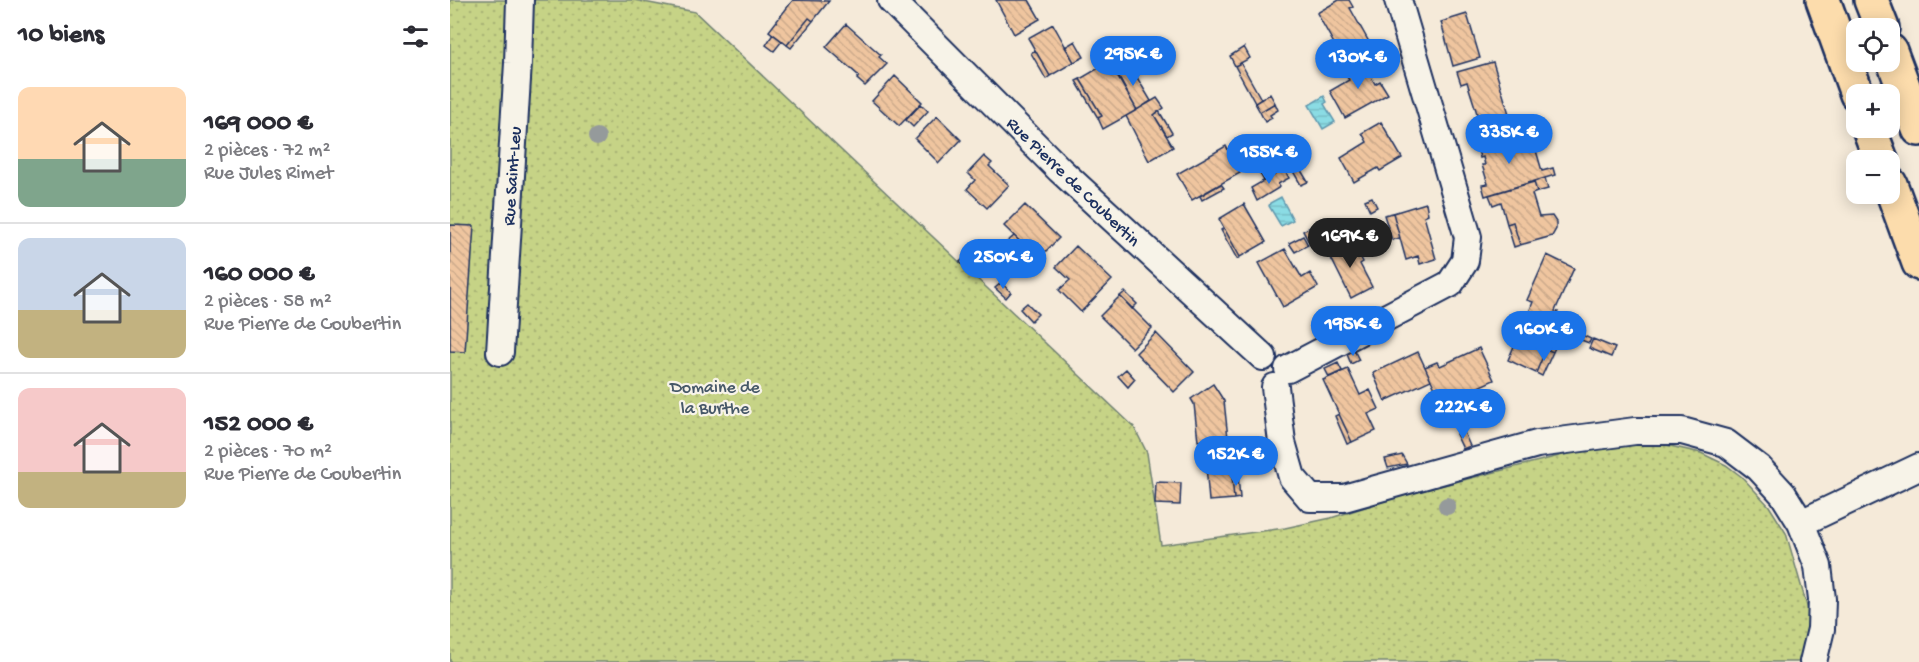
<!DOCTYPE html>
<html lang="fr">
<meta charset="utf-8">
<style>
:root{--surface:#fff;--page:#f7f7f7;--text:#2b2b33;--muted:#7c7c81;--line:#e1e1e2;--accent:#1a73e8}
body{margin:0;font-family:"Gochi Hand",sans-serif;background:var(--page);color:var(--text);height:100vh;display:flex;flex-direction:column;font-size:22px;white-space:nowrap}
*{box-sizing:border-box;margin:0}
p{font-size:20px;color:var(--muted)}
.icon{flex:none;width:33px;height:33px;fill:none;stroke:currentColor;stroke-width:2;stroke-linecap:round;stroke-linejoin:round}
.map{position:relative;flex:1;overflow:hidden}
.panel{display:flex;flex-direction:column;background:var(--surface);width:450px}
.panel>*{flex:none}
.fabs{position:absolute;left:1396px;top:18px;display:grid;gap:12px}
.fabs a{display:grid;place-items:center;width:54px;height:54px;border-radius:12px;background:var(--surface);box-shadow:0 3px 15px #0003;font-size:30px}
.price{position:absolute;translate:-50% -51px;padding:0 14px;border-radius:21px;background:var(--accent);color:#fff;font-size:20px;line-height:39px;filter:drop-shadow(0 2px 3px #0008)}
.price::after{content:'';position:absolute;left:50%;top:36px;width:18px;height:14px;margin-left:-9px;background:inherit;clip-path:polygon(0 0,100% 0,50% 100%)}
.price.current{background:#222;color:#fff}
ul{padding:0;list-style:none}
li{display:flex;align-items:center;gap:18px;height:150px;padding:0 18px}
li+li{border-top:2px solid var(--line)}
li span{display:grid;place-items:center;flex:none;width:168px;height:120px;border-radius:12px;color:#555}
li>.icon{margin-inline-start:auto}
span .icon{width:72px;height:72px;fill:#fffc;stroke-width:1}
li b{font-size:26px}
h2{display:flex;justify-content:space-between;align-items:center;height:72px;padding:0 18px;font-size:26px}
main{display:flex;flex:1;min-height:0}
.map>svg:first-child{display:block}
.park{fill:url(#park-dots);stroke:#708172;stroke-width:1.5}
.water{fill:url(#water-rules);stroke:#5e97ae;stroke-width:1.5}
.building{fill:url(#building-back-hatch);stroke:#1b2f5e;stroke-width:1.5}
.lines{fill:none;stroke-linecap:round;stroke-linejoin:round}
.minor-casing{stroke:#1b2f5e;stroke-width:30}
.trunk-casing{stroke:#1b2f5e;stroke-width:38}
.minor{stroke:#f7f3e8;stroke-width:26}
.trunk{stroke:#fcdcac;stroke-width:33}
.tree{fill:#959a9b}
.labels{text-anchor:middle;stroke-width:4.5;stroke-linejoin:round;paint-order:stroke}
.street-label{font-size:18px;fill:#1b2f5e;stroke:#f7f3e8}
.park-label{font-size:18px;fill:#465868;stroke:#f7f3e8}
</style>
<main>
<section class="panel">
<h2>10 biens<svg class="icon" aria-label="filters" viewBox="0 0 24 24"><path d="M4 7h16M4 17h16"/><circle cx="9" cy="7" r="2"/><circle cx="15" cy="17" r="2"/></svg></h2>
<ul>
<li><span style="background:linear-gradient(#ffd9b3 60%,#7fa58c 0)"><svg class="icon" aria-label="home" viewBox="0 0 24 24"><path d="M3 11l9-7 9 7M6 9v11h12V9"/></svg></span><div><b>169 000 €</b><p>2 pièces · 72 m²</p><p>Rue Jules Rimet</p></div></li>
<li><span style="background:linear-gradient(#c9d6e8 60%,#c2b280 0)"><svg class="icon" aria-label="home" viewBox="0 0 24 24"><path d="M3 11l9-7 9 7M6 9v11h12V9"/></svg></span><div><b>160 000 €</b><p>2 pièces · 58 m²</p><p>Rue Pierre de Coubertin</p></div></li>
<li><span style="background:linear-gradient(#f6c9c9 70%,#c2b280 0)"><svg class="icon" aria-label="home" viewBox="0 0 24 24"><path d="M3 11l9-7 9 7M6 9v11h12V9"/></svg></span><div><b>152 000 €</b><p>2 pièces · 70 m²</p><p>Rue Pierre de Coubertin</p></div></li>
</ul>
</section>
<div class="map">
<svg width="1469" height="662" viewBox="0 0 1469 662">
<defs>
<pattern id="park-dots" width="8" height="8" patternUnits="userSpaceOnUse" patternTransform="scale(1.5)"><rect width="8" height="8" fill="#c6d386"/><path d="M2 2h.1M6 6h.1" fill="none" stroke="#aab576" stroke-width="1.8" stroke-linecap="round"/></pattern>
<pattern id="water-rules" width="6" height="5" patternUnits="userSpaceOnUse" patternTransform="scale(1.5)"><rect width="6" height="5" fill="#8bdce4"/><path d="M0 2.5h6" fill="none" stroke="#77bdc6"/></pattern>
<pattern id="building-back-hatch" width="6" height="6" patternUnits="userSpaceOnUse" patternTransform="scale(1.5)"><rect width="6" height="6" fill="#efc59f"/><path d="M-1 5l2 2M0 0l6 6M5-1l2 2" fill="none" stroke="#ccaa8b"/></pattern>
</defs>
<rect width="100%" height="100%" fill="#f5ead9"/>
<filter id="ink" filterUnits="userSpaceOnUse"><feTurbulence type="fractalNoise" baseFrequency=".0167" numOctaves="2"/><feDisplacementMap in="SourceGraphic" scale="12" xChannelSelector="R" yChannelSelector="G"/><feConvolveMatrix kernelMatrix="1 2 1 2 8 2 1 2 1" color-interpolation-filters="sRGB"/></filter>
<g filter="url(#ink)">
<path class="park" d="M0,0H184L245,12L684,427L697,453L711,545L835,528L881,518L950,496L1141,448L1207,443L1251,453L1276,465L1292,477L1319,506L1336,533L1373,662H0Z"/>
<path class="water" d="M874,96L877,102L874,104L885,122L873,129L859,105Z
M831,197L843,220L831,226L819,206L820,203Z"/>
<path class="building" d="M343,0L379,1L363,21L359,18L337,45L319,31Z
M546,0H579L590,19L564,34Z
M889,0H899L903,7L900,8L919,42L892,58L867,13Z
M1017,14L1030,58L1003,66L991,22Z
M359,18L363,21L341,48L337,45Z
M396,24L431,55L429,57L437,64L415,86L407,79L409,76L376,47Z
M603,24L624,62L600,76L578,38Z
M323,34L332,41L324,51L316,45Z
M625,41L634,57L624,62L615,47Z
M794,47L800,58L785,66L780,56Z
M585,50L600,76L596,79L581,53Z
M916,60L921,69L918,71L925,84L930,81L938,94L895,118L880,91L899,80L894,72Z
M659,62L687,110L653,129L648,118L652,116L630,79Z
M1043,62L1060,117L1031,126L1017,82L1011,84L1007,72Z
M791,63L811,99L805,103L785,66Z
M679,64L701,101L687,110L666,72Z
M445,76L472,102L449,126L422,101Z
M630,79L652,116L648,118L626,81Z
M820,94L825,103L810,112L805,103Z
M707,98L714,108L704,115L723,147L699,161L676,116Z
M825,103L828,110L820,115L822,118L815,122L810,112Z
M471,104L478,111L463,127L456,120Z
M709,111L722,133L717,136L704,115Z
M487,116L511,140L489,163L465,139Z
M931,122L952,158L930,171L928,168L904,182L891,158L917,142L912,133Z
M1054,133L1059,154L1085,147L1092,171L1103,168L1105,175L1035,196L1032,185L1038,184L1032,165H1035L1033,157L1030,158L1026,141Z
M845,139L853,156L841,163L832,146Z
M776,146L790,173L742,200L727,174Z
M825,149L835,168L831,171L821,152Z
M534,156L542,163L539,166L559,185L537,208L517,189L525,180L518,173Z
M824,158L831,171L814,181L807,168Z
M846,162L858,182L851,185L840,166Z
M834,169L839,178L828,184L830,187L807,201L801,188Z
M1095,178L1098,189L1087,192L1084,182Z
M1084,182L1087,192L1082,194L1089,217L1102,216L1106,222V229L1102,236L1070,245L1063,222L1057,224L1051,202L1043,205L1039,195Z
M771,184L774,188L752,200L750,196Z
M922,197L927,207L920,211L915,200Z
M976,203L978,214L974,216L986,259L970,264L968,256L956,260L943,213Z
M794,204L816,242L790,257L769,219Z
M575,205L609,238L588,259L554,226Z
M943,213L950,238L942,240L934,215Z
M1063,222L1070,245L1064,247L1057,224Z
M866,224L874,237L860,244L853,231Z
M0,225L24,226L15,352L0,351Z
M774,228L790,257L787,259L771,230Z
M564,236L578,249L571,256L557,242Z
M853,236L858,245L845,252L839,243Z
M902,240L913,262L910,264L922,287L901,298L878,252Z
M626,246L662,280L631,312L609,290L620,280L606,267Z
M835,249L852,278L860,273L868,287L833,307L809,263Z
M520,252L525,256L515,267L510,262Z
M1097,255L1124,268L1105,311L1108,312L1103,323L1079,312L1083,302L1077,300Z
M551,283L561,292L556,298L545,288Z
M675,292L687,304L682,309L670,296Z
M670,296L702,328L682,348L650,316Z
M577,303L588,314L581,321L570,309Z
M1079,312L1114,327L1103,352L1096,349L1086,373L1058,360Z
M1123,331L1141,339L1139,343L1121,336Z
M706,333L744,372L724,392L686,353Z
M1143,339L1165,348L1161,357L1139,348Z
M1029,348L1044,380L1004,398L1007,405L995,410L975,367L987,362L990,366Z
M1096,349L1103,352L1092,376L1086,373Z
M904,350L909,360L901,364L897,354Z
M968,352L981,380L935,401L923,373Z
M888,363L892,371L879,377L875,369Z
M676,369L685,379L678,387L668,376Z
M898,369L910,395L920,390L929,409L918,414L926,431L902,442L873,380Z
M763,384L774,401L778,438L748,441L744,404L741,399Z
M1022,390L1025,396L1007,405L1004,398Z
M988,395L994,408L983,413L977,400Z
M889,414L902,442L897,444L885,416Z
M1013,430L1020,446L1013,449L1006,434Z
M783,451L785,476H782L784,499L759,501L755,454Z
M952,455L957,464L938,468L935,459Z
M782,476H788L790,498L784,499Z
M706,482L731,483L730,505L705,504Z"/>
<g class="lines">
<defs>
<path id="minor" d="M441,0L610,170L813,357
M50,352L68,63L70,0
M838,369L1000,284L1015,261L1018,237L948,0
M825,387L832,442L842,477L860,498H894L1087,444L1185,431H1232L1276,443L1309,468L1333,494L1351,523L1368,566L1372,599L1371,629L1363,662
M1351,523L1469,467"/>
<path id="trunk" d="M1373,0L1407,94
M1421,0L1432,28
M1440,51L1469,129
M1419,128L1431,160
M1440,184L1469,263"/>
</defs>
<use href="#minor" class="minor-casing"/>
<use href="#trunk" class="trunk-casing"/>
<use href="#minor" class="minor"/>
<use href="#trunk" class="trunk"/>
</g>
<g class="tree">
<circle cx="147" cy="137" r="9"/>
<circle cx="997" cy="506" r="9"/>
</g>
</g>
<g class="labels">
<g class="street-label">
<text transform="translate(61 176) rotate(-86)" y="6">Rue Saint-Leu</text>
<text transform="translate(624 181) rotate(44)" y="6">Rue Pierre de Coubertin</text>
</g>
<g class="park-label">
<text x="265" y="392">Domaine de<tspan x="265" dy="21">la Burthe</tspan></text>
</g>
</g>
</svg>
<div class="fabs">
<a><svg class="icon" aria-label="locate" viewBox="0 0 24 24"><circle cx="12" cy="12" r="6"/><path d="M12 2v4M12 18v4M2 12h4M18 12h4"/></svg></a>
<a>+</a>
<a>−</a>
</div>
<b class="price" style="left:683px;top:87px">295K €</b>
<b class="price" style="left:908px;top:90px">130K €</b>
<b class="price" style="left:1059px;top:165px">335K €</b>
<b class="price" style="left:819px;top:185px">155K €</b>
<b class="price current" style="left:900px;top:269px">169K €</b>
<b class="price" style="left:553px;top:290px">250K €</b>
<b class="price" style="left:903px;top:357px">195K €</b>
<b class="price" style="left:1094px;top:362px">160K €</b>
<b class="price" style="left:1013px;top:440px">222K €</b>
<b class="price" style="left:786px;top:487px">152K €</b>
</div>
</main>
